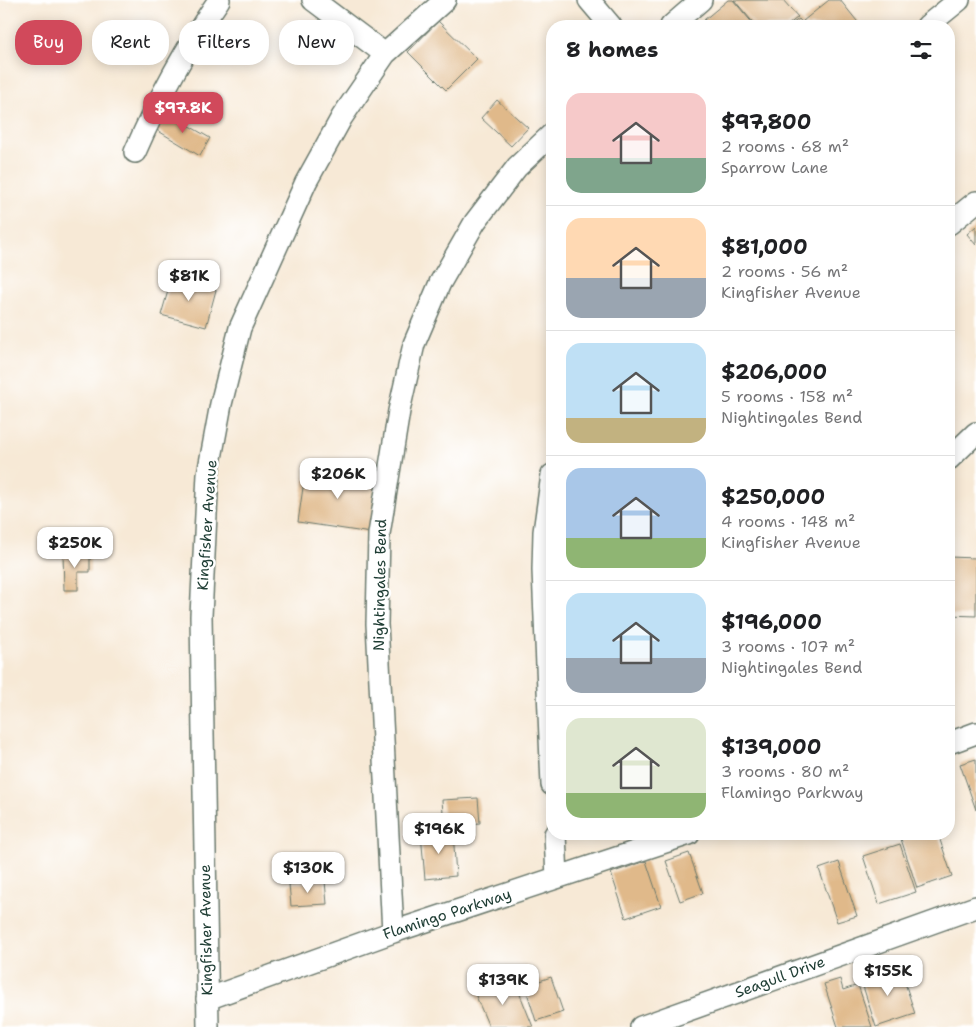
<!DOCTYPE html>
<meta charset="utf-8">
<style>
:root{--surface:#fff;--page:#f2f2f2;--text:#202124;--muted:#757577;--line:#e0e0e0;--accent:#d1495b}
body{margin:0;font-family:"Shantell Sans",sans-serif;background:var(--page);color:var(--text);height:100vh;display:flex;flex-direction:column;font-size:19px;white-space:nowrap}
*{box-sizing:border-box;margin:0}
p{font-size:16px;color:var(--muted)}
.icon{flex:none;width:28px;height:28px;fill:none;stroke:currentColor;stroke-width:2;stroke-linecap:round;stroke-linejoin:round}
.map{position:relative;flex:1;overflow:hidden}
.sheet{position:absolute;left:546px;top:20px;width:409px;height:820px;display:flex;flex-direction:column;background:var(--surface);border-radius:20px;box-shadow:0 2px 12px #0003}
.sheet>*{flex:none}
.guide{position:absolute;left:15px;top:20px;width:456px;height:45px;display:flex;gap:10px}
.price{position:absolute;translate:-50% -42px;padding:0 11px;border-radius:10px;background:#fff;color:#222;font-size:16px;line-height:32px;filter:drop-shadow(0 1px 2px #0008)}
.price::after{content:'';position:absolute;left:50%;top:30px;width:15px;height:11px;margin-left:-8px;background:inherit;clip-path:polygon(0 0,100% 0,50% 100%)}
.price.selected{background:var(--accent);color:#fff}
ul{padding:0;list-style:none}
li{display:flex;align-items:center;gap:15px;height:125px;padding:0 20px}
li+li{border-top:1px solid var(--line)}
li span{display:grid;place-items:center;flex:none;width:140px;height:100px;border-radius:15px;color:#555}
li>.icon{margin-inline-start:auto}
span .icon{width:60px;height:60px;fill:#fffc;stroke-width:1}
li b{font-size:21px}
h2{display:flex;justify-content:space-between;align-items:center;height:60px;padding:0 20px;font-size:21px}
.tag{padding:0 18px;border-radius:20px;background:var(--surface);box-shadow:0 2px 12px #0003;font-size:18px;line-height:45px}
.tag.selected{background:var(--accent);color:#fff}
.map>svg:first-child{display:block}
.building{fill:#e0b98a}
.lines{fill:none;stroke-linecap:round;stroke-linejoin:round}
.street-casing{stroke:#6b796d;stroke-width:24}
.street{stroke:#fff;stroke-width:21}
.labels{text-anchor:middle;stroke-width:5;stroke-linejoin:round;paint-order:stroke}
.street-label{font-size:15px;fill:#1f3d34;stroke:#fff}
</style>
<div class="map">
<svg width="976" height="1027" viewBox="0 0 976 1027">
<rect width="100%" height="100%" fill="#fff"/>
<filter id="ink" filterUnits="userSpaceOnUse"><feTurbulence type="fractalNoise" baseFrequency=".02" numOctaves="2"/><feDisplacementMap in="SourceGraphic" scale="10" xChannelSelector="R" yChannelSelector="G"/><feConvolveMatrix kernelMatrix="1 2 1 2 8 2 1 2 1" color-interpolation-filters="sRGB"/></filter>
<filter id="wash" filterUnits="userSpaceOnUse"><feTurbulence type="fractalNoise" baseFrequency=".0096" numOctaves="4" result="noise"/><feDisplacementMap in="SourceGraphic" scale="20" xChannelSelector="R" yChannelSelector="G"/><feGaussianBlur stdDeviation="1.12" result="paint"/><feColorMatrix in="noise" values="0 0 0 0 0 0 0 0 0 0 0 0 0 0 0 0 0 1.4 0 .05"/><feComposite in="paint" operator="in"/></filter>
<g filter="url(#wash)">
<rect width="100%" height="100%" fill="#f7e9d6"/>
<g id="blocks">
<path class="building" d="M728,0H733L755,26H709L704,20Z
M734,0H783L798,17L787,26H756Z
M829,0H840L861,26H807L803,21Z
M799,19L805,26H789Z
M438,21L477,59L446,90L408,52Z
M497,100L528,128L511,146L481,118Z
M165,112L210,138L200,156L155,129Z
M976,226V245L967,234Z
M172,277L216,290L206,327L161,315Z
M306,467L379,478L371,533L298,522Z
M63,553H90V572H78V590H64Z
M949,557L976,558V616L949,615Z
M976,759V810L960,764Z
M478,798L480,823L444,826L442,800Z
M453,831L456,876L425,879L421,834Z
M917,834H938L952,876L917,888L901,839Z
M900,844L916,892L879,904L863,856Z
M689,853L703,893L680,901L666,861Z
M646,861L661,906L626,918L611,873Z
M839,862L857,916L837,922L819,869Z
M325,881L327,904L291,906L289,884Z
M900,967L915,1014L876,1027L861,980Z
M551,977L563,1012L536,1021L525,986Z
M840,979L843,990L858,985L872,1027H838L824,984Z
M496,980L500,988L515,982L533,1027H489L473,989Z"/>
</g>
</g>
<g filter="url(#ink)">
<use href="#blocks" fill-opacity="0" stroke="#6b796d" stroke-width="1"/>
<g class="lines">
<defs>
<path id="street" d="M313,0L385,54
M589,0L611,26
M671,26L701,0
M927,26L959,0
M135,152C159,97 185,49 219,0
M949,224L976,202
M949,459L976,433
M552,475L544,532L543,570L552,785
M949,743L976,733
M555,834L557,878
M393,932L377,624L379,534L399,411L414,344L440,283L475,222L517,167L552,134
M207,999L393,932L689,834
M208,1027L201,616L208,474L221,404L240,328L306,182L342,117L385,54L445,0
M641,1027L976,907"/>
</defs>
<use href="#street" class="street-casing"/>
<use href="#street" class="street"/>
</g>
</g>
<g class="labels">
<g class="street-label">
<text transform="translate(207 525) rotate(-86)" y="5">Kingfisher Avenue</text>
<text transform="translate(380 585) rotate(-89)" y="5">Nightingales Bend</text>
<text transform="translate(447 914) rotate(-18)" y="5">Flamingo Parkway</text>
<text transform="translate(206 930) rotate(-91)" y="5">Kingfisher Avenue</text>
<text transform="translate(780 977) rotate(-20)" y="5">Seagull Drive</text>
</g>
</g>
</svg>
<b class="price selected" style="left:183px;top:134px">$97.8K</b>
<b class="price" style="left:189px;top:302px">$81K</b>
<b class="price" style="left:338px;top:500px">$206K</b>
<b class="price" style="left:75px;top:569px">$250K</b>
<b class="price" style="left:439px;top:855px">$196K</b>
<b class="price" style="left:308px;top:894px">$130K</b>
<b class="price" style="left:888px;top:997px">$155K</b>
<b class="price" style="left:503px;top:1006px">$139K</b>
<div class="guide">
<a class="tag selected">Buy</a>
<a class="tag">Rent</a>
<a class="tag">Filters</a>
<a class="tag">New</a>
</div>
<section class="sheet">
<h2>8 homes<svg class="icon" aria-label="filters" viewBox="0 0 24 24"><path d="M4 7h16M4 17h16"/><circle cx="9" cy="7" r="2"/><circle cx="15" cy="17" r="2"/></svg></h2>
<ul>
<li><span style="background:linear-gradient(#f6c9c9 65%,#7fa58c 0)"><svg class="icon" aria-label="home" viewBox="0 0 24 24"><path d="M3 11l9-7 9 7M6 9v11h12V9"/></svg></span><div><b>$97,800</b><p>2 rooms · 68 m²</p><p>Sparrow Lane</p></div></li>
<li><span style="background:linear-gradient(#ffd9b3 60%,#9aa5b1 0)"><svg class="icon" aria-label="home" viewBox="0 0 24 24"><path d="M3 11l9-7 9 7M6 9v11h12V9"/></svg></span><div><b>$81,000</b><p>2 rooms · 56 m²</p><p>Kingfisher Avenue</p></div></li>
<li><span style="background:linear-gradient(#bfe0f5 75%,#c2b280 0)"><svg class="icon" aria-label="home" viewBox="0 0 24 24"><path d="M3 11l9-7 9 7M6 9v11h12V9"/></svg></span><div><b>$206,000</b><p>5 rooms · 158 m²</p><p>Nightingales Bend</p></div></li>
<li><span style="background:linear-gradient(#a9c7e8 70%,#8fb573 0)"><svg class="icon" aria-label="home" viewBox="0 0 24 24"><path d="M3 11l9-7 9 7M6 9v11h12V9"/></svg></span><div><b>$250,000</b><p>4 rooms · 148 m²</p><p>Kingfisher Avenue</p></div></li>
<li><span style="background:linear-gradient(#bfe0f5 65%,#9aa5b1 0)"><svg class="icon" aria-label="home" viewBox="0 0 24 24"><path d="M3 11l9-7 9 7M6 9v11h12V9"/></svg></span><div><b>$196,000</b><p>3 rooms · 107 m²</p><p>Nightingales Bend</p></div></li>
<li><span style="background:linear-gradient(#dfe7d0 75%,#8fb573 0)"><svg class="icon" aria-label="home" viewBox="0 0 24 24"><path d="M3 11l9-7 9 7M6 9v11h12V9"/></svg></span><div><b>$139,000</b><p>3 rooms · 80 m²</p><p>Flamingo Parkway</p></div></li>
</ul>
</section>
</div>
